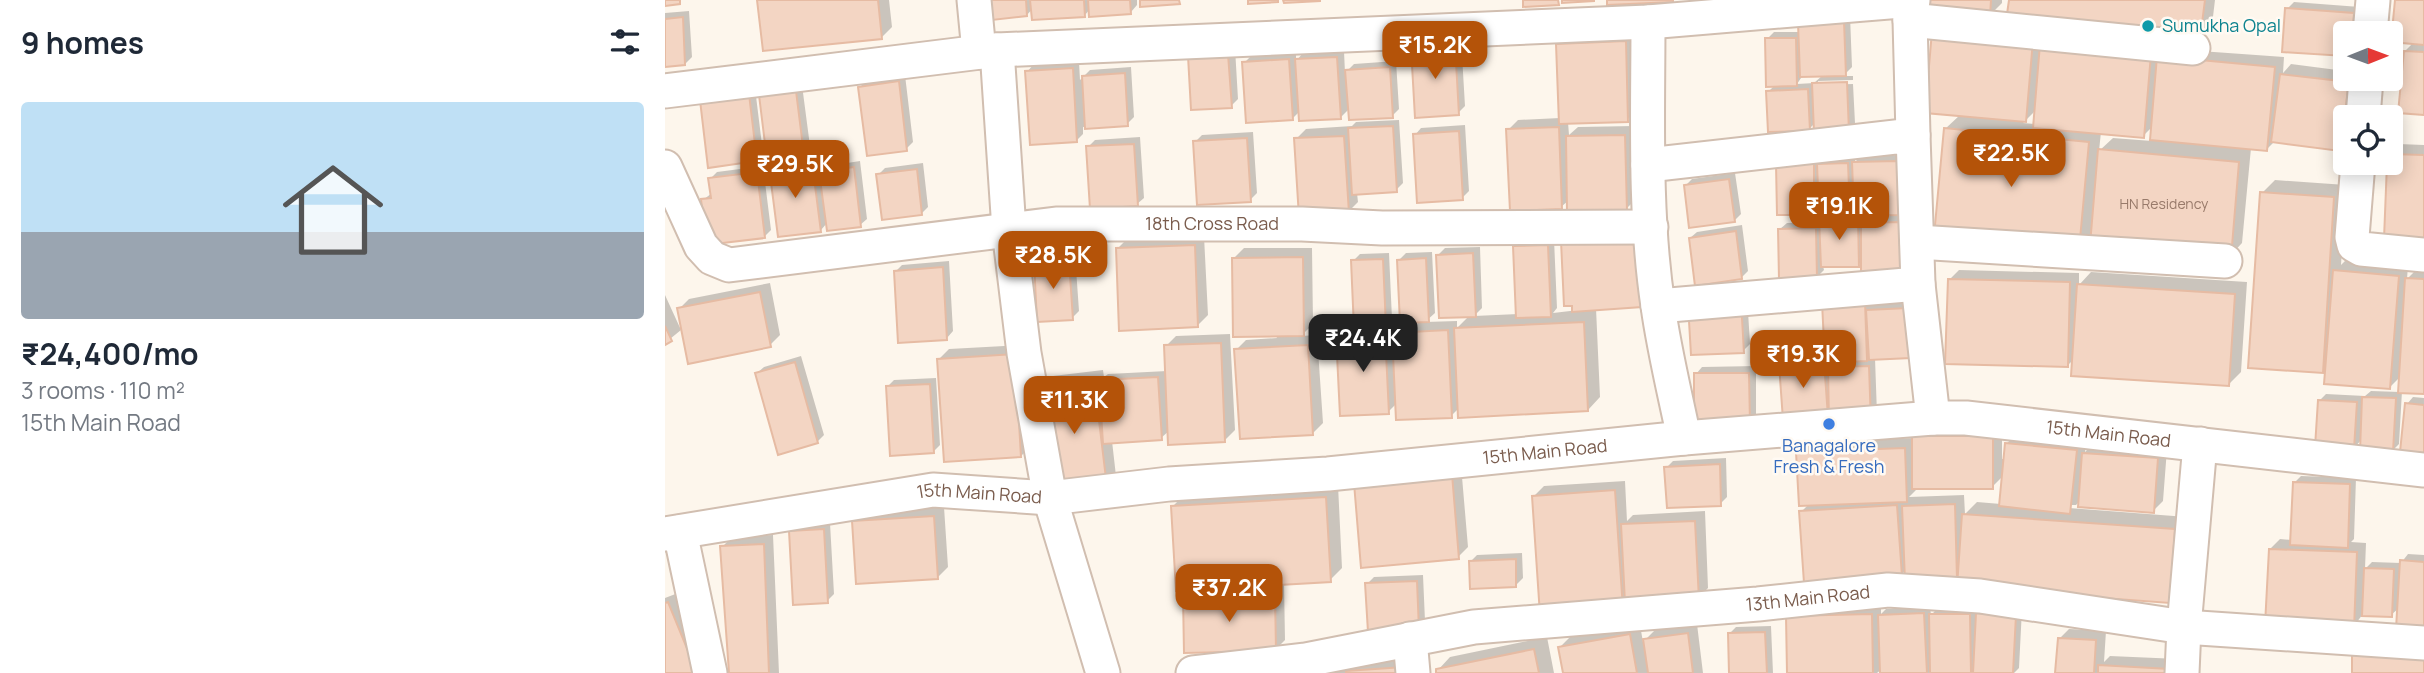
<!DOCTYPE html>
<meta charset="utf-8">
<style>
:root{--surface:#fff;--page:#f6f6f7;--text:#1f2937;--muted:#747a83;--line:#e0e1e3;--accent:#b45309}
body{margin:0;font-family:Manrope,sans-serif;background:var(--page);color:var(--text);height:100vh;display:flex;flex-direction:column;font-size:26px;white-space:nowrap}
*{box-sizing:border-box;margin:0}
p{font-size:23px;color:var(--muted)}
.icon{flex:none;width:38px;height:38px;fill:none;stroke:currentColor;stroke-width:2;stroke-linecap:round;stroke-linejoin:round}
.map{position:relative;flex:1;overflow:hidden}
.drawer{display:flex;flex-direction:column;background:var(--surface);width:665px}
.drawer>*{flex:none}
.needle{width:46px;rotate:89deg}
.fabs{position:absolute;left:1668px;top:21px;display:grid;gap:14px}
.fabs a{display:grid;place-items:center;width:70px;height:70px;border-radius:7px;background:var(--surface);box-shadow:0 4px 18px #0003;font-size:35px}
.price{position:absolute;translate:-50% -60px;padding:0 16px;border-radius:14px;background:var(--accent);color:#fff;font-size:23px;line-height:46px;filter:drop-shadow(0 2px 4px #0008)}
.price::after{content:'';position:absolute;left:50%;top:42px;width:21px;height:16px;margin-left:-10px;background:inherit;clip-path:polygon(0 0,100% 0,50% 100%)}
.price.active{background:#222;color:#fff}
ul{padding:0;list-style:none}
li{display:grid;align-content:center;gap:14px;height:371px;padding:0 21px}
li+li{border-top:2px solid var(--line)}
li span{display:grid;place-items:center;height:217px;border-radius:7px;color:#555}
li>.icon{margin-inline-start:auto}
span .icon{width:126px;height:126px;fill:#fffc;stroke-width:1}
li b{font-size:30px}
h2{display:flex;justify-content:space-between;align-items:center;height:84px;padding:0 21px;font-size:30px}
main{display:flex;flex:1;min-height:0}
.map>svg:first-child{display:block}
.shadow{fill:#0003;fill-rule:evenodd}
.building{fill:#f3d5c3;stroke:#e6bba3;stroke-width:2}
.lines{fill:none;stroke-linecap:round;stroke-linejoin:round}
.street-casing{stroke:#d1beb0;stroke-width:37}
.street{stroke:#fff;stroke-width:33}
.culture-dot{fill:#0f9aa8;stroke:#fffaf3;stroke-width:2.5}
.shop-dot{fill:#3f7fe0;stroke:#fffaf3;stroke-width:2.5}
.labels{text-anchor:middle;stroke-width:5;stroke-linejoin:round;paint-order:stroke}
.number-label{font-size:14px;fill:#987a6a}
.culture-label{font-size:18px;fill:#0d838f;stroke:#fffaf3;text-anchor:start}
.street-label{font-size:18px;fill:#7a5c4d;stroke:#fffaf3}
.shop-label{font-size:18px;fill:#366cbe;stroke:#fffaf3}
</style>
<main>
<section class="drawer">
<h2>9 homes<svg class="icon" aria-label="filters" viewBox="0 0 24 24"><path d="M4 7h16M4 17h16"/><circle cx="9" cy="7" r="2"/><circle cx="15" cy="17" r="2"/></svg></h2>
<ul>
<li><span style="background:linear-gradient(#bfe0f5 60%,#9aa5b1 0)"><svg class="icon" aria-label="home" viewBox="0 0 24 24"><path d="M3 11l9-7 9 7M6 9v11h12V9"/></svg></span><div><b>₹24,400/mo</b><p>3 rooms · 110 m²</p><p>15th Main Road</p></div></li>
</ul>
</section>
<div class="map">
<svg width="1759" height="673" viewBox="0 0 1759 673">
<rect width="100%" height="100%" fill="#fdf6ec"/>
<path class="shadow" d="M94,0H224L227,27L217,37Z
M327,0H472V5L466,12L425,9L420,15L368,8L362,15Z
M1266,0H1337V3L1324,16Z
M1346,0H1550L1547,25L1534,37Z
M1732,0H1759V113L1740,51L1749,42Z
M1629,2L1695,7L1693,33H1680V55L1622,9Z
M24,11L27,57L20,64L0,65V13Z
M1185,15L1187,67L1178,76H1188V80L1153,81V85L1188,84L1190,123L1183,130L1150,123L1144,129L1103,92L1110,85L1102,39L1109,32H1135ZM1138,75H1158L1149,83L1132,84Z
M970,32L972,110L962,120L903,122L904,135L913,127L969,126L971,199L961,209L904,200L896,207L843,130L853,120L895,118L893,44L903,34Z
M1269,32L1619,57L1618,73L1626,64L1680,71V79H1692L1688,117H1680V144L1675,149L1610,141L1602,149L1586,148L1577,243L1565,256L1414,248L1280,129L1295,115ZM1371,110L1370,124L1358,123ZM1488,126L1487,141L1448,138L1434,151L1436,132L1478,136Z
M796,38L800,106L793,113L747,48Z
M570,48L573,99L566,106L525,57Z
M679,51L680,73L689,64L731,61L734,109L727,116L685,108L676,117L635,111L627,119L579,63L586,56L631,53V61L638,53Z
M414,62L415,80L425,70L466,67L469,117L462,124L418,127V134L412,140L362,72L368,65Z
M240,75L248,142L241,149L195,87L202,80Z
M137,85L145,146L138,153L95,96Z
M90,88L98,153L91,160L36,100Z
M734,120L738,183L731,190L692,193L693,202L683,212L631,139L641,129L687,126L691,122Z
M800,125L804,191L797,198L750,135L756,128Z
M588,132L592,193L585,200L530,142L537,135Z
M475,137L479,198L472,204L423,147L430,140Z
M1734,144L1759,145V239L1721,237L1723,163H1726V152Z
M1239,155L1241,206L1231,216H1241L1193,265L1158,266L1159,270L1152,277L1115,229L1122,223L1156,222V219L1164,211L1155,206L1148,213L1113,164L1155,157V164L1161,158L1190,157V162L1196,156ZM1190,204L1191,211L1183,212ZM1199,214H1208L1199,222Z
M154,156L156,172L163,166L195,161L202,219L195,225L162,223L156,230L106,168L113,161Z
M258,163L263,207L257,213L213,175L220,168Z
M98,166L106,230L99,237L38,200L47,193L45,179L52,172Z
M1070,173L1076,214L1069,221L1021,185L1027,179Z
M1610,180L1681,185L1676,265L1680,261L1743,266L1742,279L1752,269H1759V392L1737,391L1734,444L1727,451L1697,439L1689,448L1654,401L1661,394L1700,396L1706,391L1735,392L1736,376L1724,388L1662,367L1657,371L1597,193Z
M1077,225L1083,271L1077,277L1025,238L1032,232Z
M539,236L543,315L533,325L452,249L462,239Z
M889,239L892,308L888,313L931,308L935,397L923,410L795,407L786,416L732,403L723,412L673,335L683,325L691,324L688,261L695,254L724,253L727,319L723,323H730V332L741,321L734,260L741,253L767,252L770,313L760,322L792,321V328L805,315L773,255L780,248L815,247L817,308L809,316L853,314L850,247L857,240Z
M579,248H647L648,324L636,336L652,335L658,423L648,433L571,350L581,340L612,338L569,258Z
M410,254L414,311L407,318L371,262L378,255Z
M284,261L288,331L282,338L231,271L237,265Z
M1294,270L1414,273V285L1426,272L1582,282L1576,372L1564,384L1409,359L1402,366L1284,280Z
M105,283L115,335L105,345L14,309L24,299Z
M0,295L16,330L0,343Z
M1082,295L1085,344L1078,351L1032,298Z
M1250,302L1210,358L1212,414L1166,422L1116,365L1122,358L1162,356L1159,303L1206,304Z
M565,334L570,430L560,440L505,430L496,438L447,441L451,476L441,486L378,386L388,376L438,370L439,377L443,374L502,371L501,346L511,336Z
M360,345L366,446L356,456L274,359L284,349Z
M136,356L159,435L152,442L92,373L99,367Z
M1091,366V416L1084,423L1031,374L1037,367Z
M271,378L275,445L268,452L222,387L229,380Z
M1748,397L1759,398V452L1742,404Z
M1259,427H1337V459H1340L1341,444L1352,434L1421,441L1420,452L1429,443L1502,449L1498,501L1488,511L1415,501L1411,505H1404V508L1522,517L1517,588L1295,574L1292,578L1241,570L1236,575L1136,512L1144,504L1133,453L1143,443L1249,438ZM1338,476L1336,504L1312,502L1300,514L1299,495L1244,497L1251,490V487H1327Z
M1061,458L1062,497L1055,504L1001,468L1008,461Z
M796,465L803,547L793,557L698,566Z
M1636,476L1691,478L1689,539L1686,542L1701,543L1700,569L1707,562L1736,563L1743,554L1759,555V629L1734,608L1726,615L1698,614L1688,627L1605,549L1615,539L1627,540L1629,483Z
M960,481L962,521L968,515L1040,511L1043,588L1033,598L957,608L869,496L879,486Z
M673,485L677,568L665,580L619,583L620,640L610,650L519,596L527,588L508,506L520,494Z
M279,507L283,567L273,577L188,522L199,512Z
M165,523L169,594L162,601L126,532L133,525Z
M108,535L114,673H66L57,547L67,537Z
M857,553L858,578L851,585L805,562L812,555Z
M758,575L760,621L753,628L702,584L709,577Z
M13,593L41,661L27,673H0V598Z
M1216,605V614L1221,609L1265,607L1266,615L1273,608H1311V616L1320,607L1357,609L1354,668L1349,673H1217V669L1212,673H1124L1122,617Z
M1032,624L1038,673H899L895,647L905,637L975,625L978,642L990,630Z
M1106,626L1108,673H1066L1065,633L1071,627Z
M1404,629L1441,631L1439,662L1445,656L1514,659L1513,673H1392L1394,639Z
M882,637L889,673H773V670L785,657Z
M748,658L749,673H682L693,662Z
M681,668V673H635Z"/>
<path class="building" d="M0,0H15V4L0,6Z
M92,0H213L217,39L98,51Z
M325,0H361L362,16L327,20Z
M365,0H419L420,17L367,20Z
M423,0H465L466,14L424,17Z
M475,0H514L515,4L475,7Z
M583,0H613V2L583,4Z
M618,0H655V1L619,3Z
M858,0H893L894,5L858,7Z
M897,0H929V1L897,3Z
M942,0H1008V2L942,5Z
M1265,0H1326L1325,17L1264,12Z
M1344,0H1540L1535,39L1342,14Z
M1730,0H1759V45L1726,42Z
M1620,8L1689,13L1688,33H1680V56L1617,52Z
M18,17L20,65L0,67V19Z
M1179,21L1181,76L1135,77L1133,23Z
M1267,31L1368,40L1361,122L1260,113Z
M1100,38H1131L1132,86L1101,87Z
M961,41L963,122L894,124L891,44Z
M790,44L794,115L750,118L746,47Z
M1375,44L1486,54L1479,138L1368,128Z
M1739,51L1759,52V115L1733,113Z
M563,54L567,108L526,110L523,56Z
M1492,56L1610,67L1602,151L1485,140Z
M672,57L676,119L634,121L630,59Z
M624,59L628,120L581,123L577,62Z
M725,67L728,118L684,120L680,70Z
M408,68L412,142L365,145L360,71Z
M460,73L463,126L420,129L417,76Z
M1615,74L1684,82L1675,151L1606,142Z
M234,81L242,151L202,156L193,87Z
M1182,82L1184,132L1149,133L1147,83Z
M1143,89L1145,131L1103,132L1101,91Z
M131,91L139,155L102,160L94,95Z
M84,94L92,161L43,168L35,100Z
M728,126L732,192L687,195L683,128Z
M894,127L897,209L845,211L841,129Z
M1279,128L1424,142L1414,250L1269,236Z
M794,131L798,200L752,203L748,134Z
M960,135L962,211L902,212L901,136Z
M679,136L684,213L634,217L629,138Z
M582,138L586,202L532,205L528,141Z
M469,144L473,206L425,209L421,146Z
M1433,149L1574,162L1566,258L1425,245Z
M1726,154L1759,155V240L1719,239L1722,163H1726Z
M1233,161L1235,215L1189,216L1187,162Z
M147,162L156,232L113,237L104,167Z
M1149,163V215H1112L1111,164Z
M1183,163L1185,212L1154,213L1152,164Z
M189,167L196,227L162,231L154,172Z
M252,169L257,215L217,220L211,174Z
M92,172L100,238L41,245L36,199L46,198L43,178Z
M1064,179L1070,222L1024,228L1019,185Z
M1595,192L1669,197L1658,373L1583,368Z
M1193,217L1194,267H1156L1154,218Z
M1235,222L1236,273H1196V223Z
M1151,228L1152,278L1114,279L1113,229Z
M1071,231L1077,279L1030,286L1024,238Z
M974,237L977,307L907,312V306H899L896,241Z
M530,245L533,327L454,331L451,248Z
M883,245L886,317L851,318L848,246Z
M808,253L811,317L774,318L771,255Z
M638,257L639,336L568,337L567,258Z
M761,258L764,322L735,323L732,260Z
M718,259L721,327L689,329L686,260Z
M404,260L408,320L372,322L369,262Z
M278,267L282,340L233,343L229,271Z
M1668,270L1734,276L1725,389L1659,384Z
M1740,278L1759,279V394L1733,393Z
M1283,279L1405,282L1403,367L1280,364Z
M1412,284L1570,294L1564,386L1406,376Z
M95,292L106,347L23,364L12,308Z
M1200,300L1202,361L1160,363L1157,302Z
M1076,301L1079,353L1026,355L1023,304Z
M1244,308L1246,358L1204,360L1201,310Z
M919,322L923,411L793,418L789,328Z
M0,326L7,341L0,345Z
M783,330L787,418L731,420L727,333Z
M720,332L724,414L675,416L671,334Z
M556,343L560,442L503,445L499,345Z
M643,345L648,435L575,439L569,349Z
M350,354L356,457L279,462L272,359Z
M1159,361L1163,417L1118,420L1114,364Z
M130,362L153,443L113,455L90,373Z
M1204,366L1206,423L1164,424L1163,367Z
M1029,373H1084L1085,424L1029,425Z
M493,377L497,440L438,444L434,380Z
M429,379L442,487L389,494L376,385Z
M265,384L269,453L225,456L221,386Z
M1697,397L1731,398L1728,452L1695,451Z
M1653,400L1692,402L1689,449L1650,447Z
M1740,403L1759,405V454L1735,452Z
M1247,436H1328V489H1247Z
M1340,443L1412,450L1405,514L1334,506Z
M1240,448L1242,502L1134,506L1131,452Z
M1417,453L1493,458L1489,513L1413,507Z
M1055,464L1056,506L1002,508L999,467Z
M787,474L794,559L696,568L689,483Z
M1628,482L1685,484L1683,548L1625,545Z
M950,490L958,609L875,615L867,496Z
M661,497L666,582L511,591L506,506Z
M1290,504L1292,579L1240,581L1237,506Z
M1232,505L1237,576L1139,583L1134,511Z
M1297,514L1510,529L1505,603L1292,587Z
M269,516L273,579L191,584L187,521Z
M1030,521L1034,600L960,603L956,524Z
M159,529L163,603L128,605L124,531Z
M99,544L104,673H64L55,546Z
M1604,549L1692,552L1689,629L1600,625Z
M851,559V587L805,589L804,561Z
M1735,560L1759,562V630L1731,629Z
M1699,568L1729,569L1727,617L1697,616Z
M752,581L754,630L703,632L700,583Z
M610,594L611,651L519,653L518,596Z
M3,602L32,673H0V603Z
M1259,613L1262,673H1215L1213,615Z
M1311,613L1351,615L1348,673H1308Z
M1207,614L1208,673H1122L1121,616Z
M1264,614H1305L1306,673H1265Z
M1100,632L1102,673H1064L1063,633Z
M1023,633L1028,673H983L978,639Z
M965,634L972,673H898L893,647Z
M1393,638L1431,640L1429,673H1390Z
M869,649L874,673H771V669Z
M1687,650H1759V673H1687Z
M1433,665L1505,669V673H1433Z
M739,667V673H681V671Z"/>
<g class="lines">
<defs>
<g id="street">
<path d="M309,0L314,52"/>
<path d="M1245,20L1528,48"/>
<path d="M983,22C983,116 979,213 993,306C999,350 1010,394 1019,438"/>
<path d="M1705,33L1708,0"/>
<path d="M332,50L344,230L359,353L385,498L438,673"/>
<path d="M0,91L332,50L983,22L1248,0L1245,20L1248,135"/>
<path d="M1698,117L1701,79"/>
<path d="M1693,163L1687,237L1689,245L1696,249L1759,255"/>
<path d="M983,165L1248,135L1253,284L1268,418"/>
<path id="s1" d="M0,167L36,246L47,258L64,265L391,224H637L717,228L986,227"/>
<path d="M1252,242L1560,261"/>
<path d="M993,306L1253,284"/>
<path d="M15,532L45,673"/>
<path id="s2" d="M0,534L268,490L385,498L504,484L663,474L1019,438L1268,418H1301L1759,470"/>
<path d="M745,639L748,673"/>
<path id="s3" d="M528,673L641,660L809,627L1093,604L1223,590L1315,596L1519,627L1759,643"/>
<path d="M1517,673L1519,627L1535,444"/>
</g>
</defs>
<use href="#street" class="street-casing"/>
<use href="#street" class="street"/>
</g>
<circle class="culture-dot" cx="1483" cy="26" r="7"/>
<circle class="shop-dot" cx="1164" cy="424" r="7"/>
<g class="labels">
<g class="number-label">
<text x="1499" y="209">HN Residency</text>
</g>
<g class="culture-label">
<text x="1497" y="32">Sumukha Opal</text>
</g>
<g class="street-label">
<text dy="6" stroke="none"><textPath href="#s1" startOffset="607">18th Cross Road</textPath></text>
<text dy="6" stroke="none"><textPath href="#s2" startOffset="1452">15th Main Road</textPath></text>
<text dy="6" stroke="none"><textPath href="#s2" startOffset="886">15th Main Road</textPath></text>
<text dy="6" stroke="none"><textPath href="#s2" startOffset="318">15th Main Road</textPath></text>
<text dy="6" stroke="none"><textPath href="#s3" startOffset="620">13th Main Road</textPath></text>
</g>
<g class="shop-label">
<text x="1164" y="452">Banagalore<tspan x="1164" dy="21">Fresh &amp; Fresh</tspan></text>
</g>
</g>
</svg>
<div class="fabs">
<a><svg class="needle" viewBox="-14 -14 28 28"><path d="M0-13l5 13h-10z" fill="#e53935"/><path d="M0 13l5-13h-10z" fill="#747a83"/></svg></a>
<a><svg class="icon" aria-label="locate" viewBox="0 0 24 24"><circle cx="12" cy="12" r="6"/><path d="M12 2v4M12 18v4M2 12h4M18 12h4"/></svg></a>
</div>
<b class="price" style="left:770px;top:81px">₹15.2K</b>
<b class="price" style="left:1346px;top:189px">₹22.5K</b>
<b class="price" style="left:130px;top:200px">₹29.5K</b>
<b class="price" style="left:1174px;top:242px">₹19.1K</b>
<b class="price" style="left:388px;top:291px">₹28.5K</b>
<b class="price active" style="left:698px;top:374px">₹24.4K</b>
<b class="price" style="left:1138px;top:390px">₹19.3K</b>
<b class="price" style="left:409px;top:436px">₹11.3K</b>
<b class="price" style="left:564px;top:624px">₹37.2K</b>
</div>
</main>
